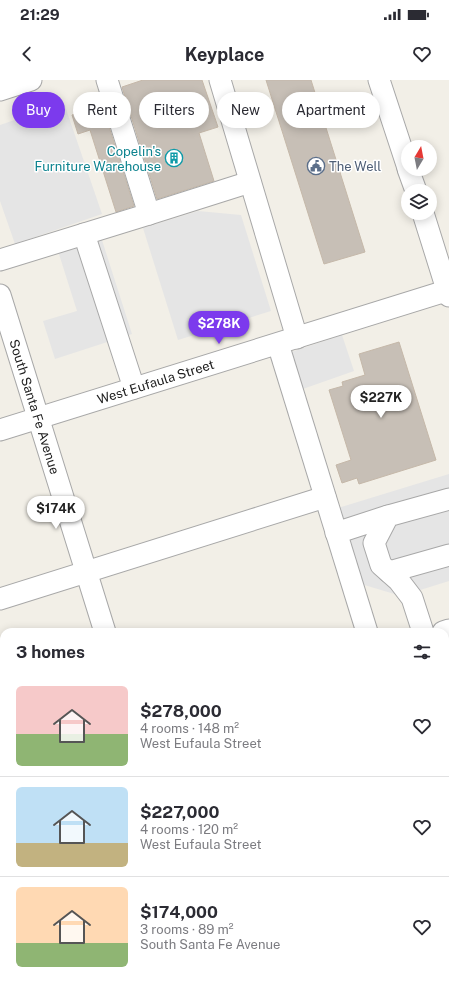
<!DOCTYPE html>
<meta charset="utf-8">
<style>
:root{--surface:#fff;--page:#f2f2f3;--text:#2b2b33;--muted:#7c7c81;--line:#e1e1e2;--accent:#7c3aed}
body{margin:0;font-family:"Public Sans",sans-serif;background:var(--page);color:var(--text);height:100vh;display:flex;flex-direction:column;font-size:15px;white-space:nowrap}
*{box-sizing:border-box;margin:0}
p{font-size:13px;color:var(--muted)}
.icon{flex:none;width:22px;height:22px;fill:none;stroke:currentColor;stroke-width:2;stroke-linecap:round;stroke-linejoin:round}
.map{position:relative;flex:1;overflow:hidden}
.drawer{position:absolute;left:0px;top:548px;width:449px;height:356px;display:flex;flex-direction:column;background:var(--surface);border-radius:12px 12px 0 0;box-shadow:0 2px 10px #0003}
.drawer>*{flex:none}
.banner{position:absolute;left:12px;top:12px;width:425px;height:36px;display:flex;gap:8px}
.needle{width:26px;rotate:10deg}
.buttons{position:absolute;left:401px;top:60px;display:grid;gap:8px}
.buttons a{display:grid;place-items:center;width:36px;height:36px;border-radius:50%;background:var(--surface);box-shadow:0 2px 10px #0003;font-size:20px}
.price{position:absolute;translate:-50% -34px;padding:0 9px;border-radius:14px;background:#fff;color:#222;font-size:13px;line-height:26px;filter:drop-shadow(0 1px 2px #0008)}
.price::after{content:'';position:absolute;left:50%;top:24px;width:12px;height:9px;margin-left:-6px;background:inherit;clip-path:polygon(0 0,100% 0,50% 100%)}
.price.active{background:var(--accent);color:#fff}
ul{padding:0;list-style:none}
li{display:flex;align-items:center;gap:12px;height:100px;padding:0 16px}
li+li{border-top:1px solid var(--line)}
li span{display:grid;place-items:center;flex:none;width:112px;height:80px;border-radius:6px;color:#555}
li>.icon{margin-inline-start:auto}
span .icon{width:48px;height:48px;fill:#fffc;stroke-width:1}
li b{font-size:17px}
h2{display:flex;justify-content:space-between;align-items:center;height:48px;padding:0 16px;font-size:17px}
.pill{padding:0 14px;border-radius:18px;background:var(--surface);box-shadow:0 2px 10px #0003;font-size:14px;line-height:36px}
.pill.active{background:var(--accent);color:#fff}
.status{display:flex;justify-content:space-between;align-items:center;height:28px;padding:0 20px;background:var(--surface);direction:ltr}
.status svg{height:11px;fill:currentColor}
header{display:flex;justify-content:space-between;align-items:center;height:52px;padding:0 16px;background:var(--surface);font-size:18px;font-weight:700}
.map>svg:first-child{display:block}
.parking{fill:#e5e5e5}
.building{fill:#c7bfb6;stroke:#c5b8a9}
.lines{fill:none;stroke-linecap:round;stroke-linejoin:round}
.minor-casing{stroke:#a8a8a8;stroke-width:23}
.minor{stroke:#fff;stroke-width:21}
.labels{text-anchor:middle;stroke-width:3;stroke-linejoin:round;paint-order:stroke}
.culture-label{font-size:13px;fill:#0d838f;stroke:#fff;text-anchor:end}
.service-label{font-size:13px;fill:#4e5e75;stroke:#fff;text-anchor:start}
.street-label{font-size:13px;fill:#212121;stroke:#fff}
</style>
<div class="status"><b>21:29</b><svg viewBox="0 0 49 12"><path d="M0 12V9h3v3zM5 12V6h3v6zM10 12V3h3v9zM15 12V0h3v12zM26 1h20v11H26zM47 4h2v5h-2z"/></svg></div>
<header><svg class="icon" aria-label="back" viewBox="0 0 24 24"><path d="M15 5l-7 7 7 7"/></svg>Keyplace<svg class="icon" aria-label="heart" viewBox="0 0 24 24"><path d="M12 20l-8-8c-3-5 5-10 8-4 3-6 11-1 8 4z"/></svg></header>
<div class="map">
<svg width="449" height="904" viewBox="0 0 449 904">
<rect width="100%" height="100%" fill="#f2efe7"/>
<path class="parking" d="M64,23L102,134L15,164L0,121V45Z
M198,131L241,135L271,231L178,260L143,148Z
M101,157L132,254L55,279L43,241L77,231L58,171Z
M342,255L354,291L300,310L288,273Z
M449,394V501L401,516L361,504L338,428Z"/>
<path class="building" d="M143,0H202L218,47L199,53L214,101L157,119L122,7Z
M266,0H311L365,172L324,184Z
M99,15L134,126L116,132L90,50L78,54L72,35L84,31L81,21Z
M399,262L436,380L359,404L357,398L342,403L336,385L351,380L329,310L343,306L342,302L365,295L359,274Z"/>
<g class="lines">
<defs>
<g id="minor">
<path d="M107,0L149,134"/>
<path d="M220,0L297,258"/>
<path d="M379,0L408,88"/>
<path d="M0,10L31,0"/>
<path d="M408,89L416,111"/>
<path d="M423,133L449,216"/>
<path d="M84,154L134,308"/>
<path d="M0,180L149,134L250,102"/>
<path id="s1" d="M0,215L105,552"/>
<path d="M278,264L367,552"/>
<path id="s2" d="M0,350L449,210"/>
<path d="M336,453L388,436"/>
<path d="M389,492L449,475"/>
<path d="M0,519L325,417"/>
<path d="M423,552L412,518L399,501L381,485L374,463L388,436L449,419"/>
<path d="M443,552L449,550"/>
<path d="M0,688L4,687"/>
<path d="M445,804L449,817"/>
<path d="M0,858L4,857"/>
<path d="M445,891L449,890"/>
<path d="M214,900L216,904"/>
<path d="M403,904L416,900"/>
</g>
</defs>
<use href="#minor" class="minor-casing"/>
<use href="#minor" class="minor"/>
</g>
<defs>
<symbol id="building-ring" viewBox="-11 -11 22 22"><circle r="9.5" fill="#fff" stroke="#0f9aa8" stroke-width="1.5"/><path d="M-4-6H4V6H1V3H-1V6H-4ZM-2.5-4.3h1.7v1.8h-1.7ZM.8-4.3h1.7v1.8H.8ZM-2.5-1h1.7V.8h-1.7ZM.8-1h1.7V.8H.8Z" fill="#0f9aa8"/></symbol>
<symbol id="civic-ring" viewBox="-11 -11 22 22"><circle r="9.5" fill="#fff" stroke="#5c6f8a" stroke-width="1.5"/><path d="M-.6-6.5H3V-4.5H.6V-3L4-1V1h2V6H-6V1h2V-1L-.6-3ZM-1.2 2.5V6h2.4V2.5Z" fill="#5c6f8a"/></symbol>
</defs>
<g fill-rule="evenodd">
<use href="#building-ring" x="164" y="68" width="20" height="20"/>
<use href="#civic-ring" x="306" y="76" width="20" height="20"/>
</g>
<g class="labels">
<g class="culture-label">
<text x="161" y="76">Copelin's<tspan x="161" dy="15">Furniture Warehouse</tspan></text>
</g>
<g class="service-label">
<text x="329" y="91">The Well</text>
</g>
<g class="street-label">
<text dy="5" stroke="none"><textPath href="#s2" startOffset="163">West Eufaula Street</textPath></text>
<text dy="5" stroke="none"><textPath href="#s1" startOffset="117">South Santa Fe Avenue</textPath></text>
</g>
</g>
</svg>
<div class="buttons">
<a><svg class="needle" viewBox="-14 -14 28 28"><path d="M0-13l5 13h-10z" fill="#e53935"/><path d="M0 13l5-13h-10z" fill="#7c7c81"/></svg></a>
<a><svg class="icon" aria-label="layers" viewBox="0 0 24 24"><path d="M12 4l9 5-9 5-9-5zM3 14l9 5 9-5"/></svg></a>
</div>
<b class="price active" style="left:219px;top:265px">$278K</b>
<b class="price" style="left:381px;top:339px">$227K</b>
<b class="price" style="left:56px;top:450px">$174K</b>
<div class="banner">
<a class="pill active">Buy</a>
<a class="pill">Rent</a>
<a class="pill">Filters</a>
<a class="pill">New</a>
<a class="pill">Apartment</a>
</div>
<section class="drawer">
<h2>3 homes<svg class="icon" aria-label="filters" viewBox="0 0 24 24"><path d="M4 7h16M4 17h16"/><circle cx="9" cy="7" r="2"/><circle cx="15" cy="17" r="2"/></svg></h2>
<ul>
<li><span style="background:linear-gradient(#f6c9c9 60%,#8fb573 0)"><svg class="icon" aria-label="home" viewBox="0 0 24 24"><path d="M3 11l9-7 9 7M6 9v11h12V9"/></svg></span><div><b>$278,000</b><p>4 rooms · 148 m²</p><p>West Eufaula Street</p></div><svg class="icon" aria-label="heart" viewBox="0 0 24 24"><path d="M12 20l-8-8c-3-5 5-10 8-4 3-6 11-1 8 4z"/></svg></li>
<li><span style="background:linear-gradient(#bfe0f5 70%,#c2b280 0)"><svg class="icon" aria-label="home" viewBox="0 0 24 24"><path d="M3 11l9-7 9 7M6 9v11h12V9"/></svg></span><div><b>$227,000</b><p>4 rooms · 120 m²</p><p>West Eufaula Street</p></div><svg class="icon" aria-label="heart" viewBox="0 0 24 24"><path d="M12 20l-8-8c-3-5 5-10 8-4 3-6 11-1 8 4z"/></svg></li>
<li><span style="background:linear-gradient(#ffd9b3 70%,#8fb573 0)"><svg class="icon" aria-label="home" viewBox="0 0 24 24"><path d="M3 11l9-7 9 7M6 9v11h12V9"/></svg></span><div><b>$174,000</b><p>3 rooms · 89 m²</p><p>South Santa Fe Avenue</p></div><svg class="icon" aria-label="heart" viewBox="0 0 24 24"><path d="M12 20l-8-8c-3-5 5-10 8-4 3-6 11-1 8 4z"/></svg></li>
</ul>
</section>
</div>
